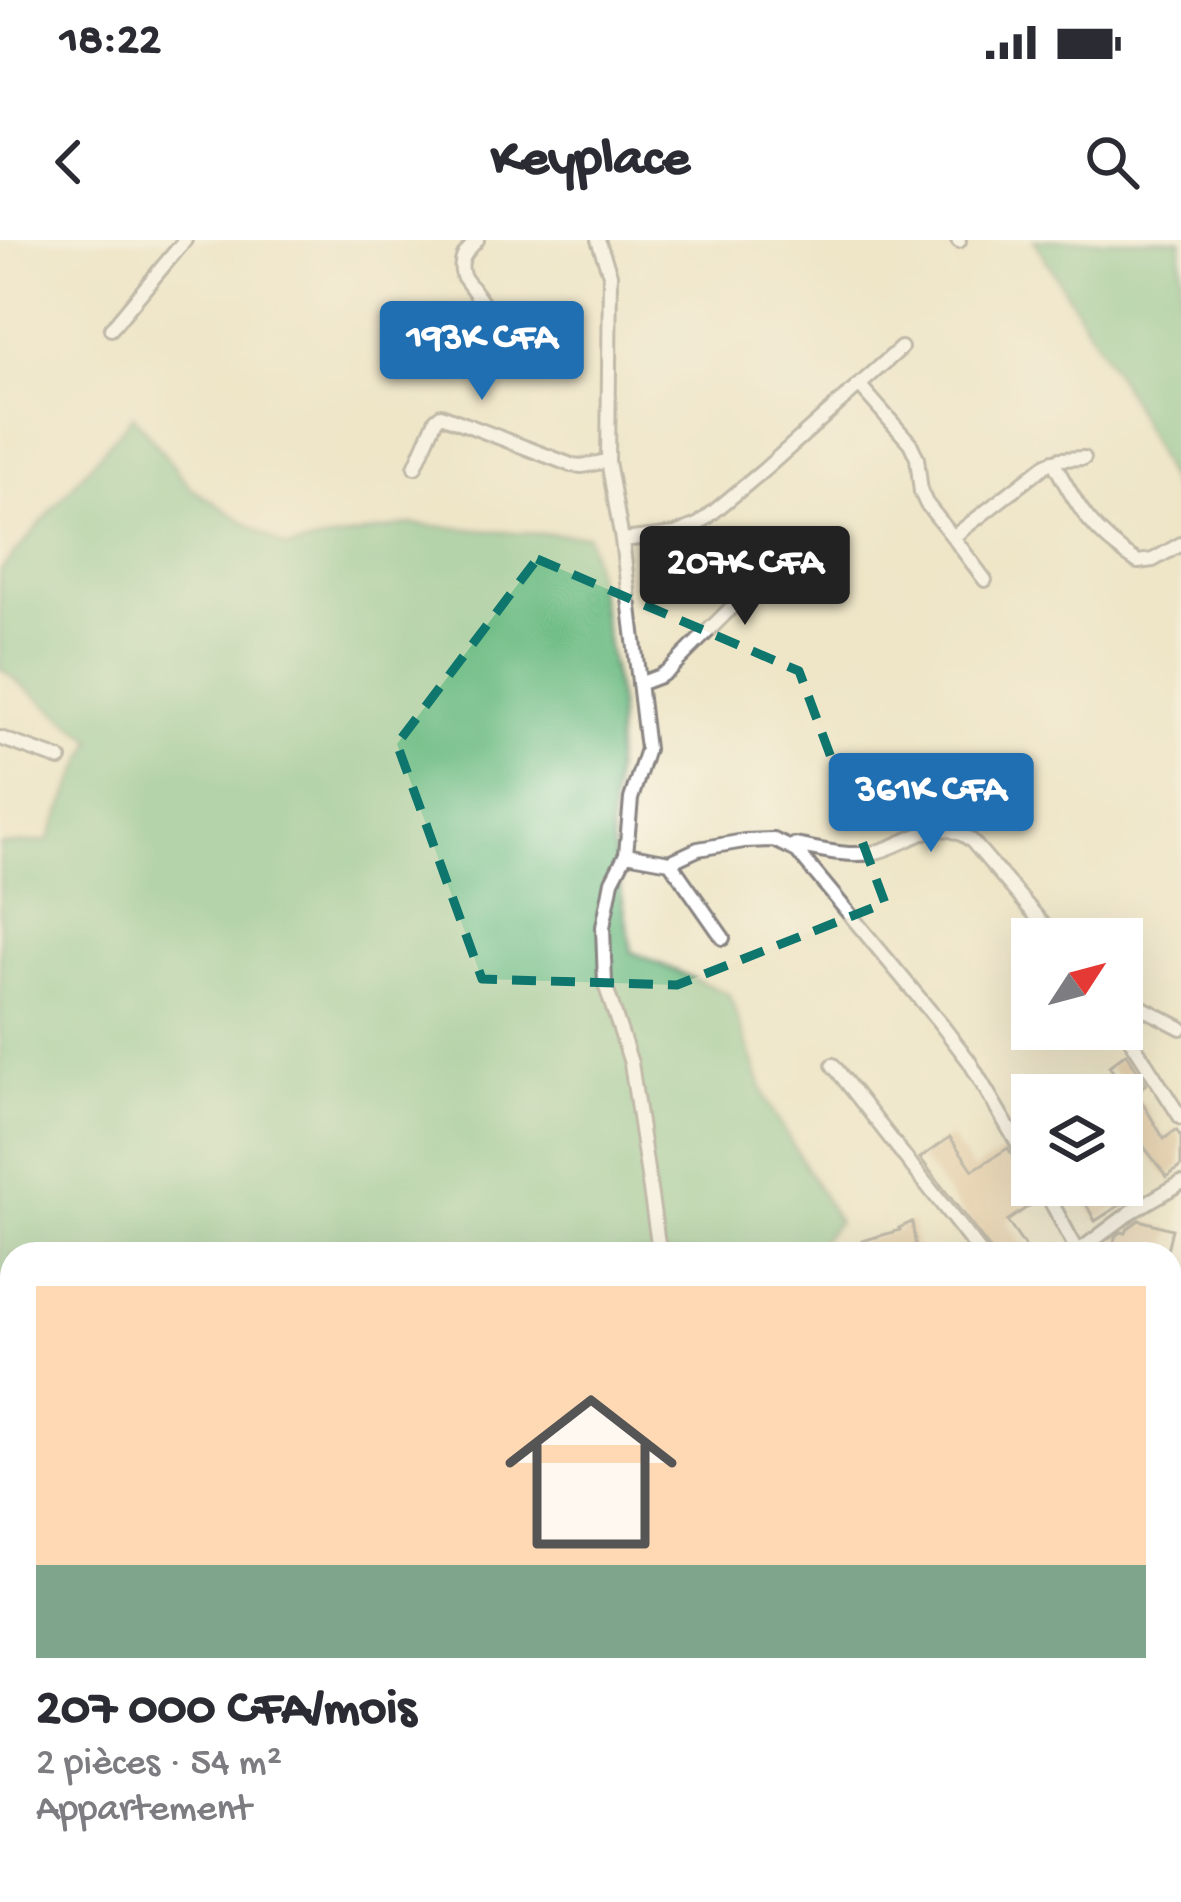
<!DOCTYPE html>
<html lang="fr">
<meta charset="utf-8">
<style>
:root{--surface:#fff;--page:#f7f7f7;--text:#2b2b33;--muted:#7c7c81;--line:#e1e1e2;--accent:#1f6fb2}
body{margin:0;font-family:"Gochi Hand",sans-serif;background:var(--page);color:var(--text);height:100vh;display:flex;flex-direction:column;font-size:45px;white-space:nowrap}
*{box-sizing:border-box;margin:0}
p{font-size:39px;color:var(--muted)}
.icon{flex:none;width:66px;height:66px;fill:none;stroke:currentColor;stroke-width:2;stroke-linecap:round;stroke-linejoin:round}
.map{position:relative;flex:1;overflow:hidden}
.side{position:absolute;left:0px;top:1002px;width:1182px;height:660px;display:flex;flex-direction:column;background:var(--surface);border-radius:36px 36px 0 0;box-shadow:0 12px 48px #0002}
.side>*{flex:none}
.needle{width:78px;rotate:54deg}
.fabs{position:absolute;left:1011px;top:678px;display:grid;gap:24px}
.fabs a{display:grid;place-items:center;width:132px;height:132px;border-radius:0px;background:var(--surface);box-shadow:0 12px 48px #0002;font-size:60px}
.price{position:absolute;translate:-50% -102px;padding:0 27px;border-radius:12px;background:var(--accent);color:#fff;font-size:39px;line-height:78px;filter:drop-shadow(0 3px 6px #0008)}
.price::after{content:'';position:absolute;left:50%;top:72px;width:36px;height:27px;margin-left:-18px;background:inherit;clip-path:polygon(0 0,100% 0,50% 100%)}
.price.current{background:#222;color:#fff}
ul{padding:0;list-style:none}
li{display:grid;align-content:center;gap:24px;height:636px;padding:0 36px}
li+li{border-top:3px solid var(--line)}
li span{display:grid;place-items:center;height:372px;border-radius:0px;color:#555}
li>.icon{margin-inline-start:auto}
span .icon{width:216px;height:216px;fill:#fffc;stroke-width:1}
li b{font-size:51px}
.status{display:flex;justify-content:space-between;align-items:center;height:84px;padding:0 60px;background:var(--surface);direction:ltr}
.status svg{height:33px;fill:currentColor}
header{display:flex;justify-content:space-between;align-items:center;height:156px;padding:0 36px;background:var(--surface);font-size:54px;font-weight:700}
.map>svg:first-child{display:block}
.forest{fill:#6fbd86;stroke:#487060;stroke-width:3}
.building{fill:#dcb991}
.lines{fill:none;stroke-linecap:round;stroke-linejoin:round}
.minor-casing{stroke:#888482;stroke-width:18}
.minor{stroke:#fff;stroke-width:12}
.marked{fill:none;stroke:#0f766e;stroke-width:9;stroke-dasharray:24 15;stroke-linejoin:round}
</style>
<div class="status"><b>18:22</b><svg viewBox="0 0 49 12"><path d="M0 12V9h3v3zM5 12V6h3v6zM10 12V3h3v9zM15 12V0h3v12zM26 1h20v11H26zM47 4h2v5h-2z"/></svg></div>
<header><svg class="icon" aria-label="back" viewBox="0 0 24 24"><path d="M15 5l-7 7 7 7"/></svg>Keyplace<svg class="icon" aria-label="search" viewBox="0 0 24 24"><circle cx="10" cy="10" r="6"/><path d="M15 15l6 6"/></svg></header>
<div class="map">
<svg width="1181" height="1662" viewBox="0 0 1181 1662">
<rect width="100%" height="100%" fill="#fbf7ec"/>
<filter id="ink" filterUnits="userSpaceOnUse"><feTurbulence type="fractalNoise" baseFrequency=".00833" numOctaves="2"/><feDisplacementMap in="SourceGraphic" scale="24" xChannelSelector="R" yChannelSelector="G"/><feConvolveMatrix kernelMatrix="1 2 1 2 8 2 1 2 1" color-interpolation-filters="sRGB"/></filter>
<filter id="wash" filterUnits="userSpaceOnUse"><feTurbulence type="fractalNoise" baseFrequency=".004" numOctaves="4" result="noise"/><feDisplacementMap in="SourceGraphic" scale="48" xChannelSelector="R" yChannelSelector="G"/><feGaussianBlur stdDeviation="2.7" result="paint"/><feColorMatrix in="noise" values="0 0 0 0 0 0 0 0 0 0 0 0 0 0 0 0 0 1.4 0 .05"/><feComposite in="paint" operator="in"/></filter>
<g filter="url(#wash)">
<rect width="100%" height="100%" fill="#efe6c8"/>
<path class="forest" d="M1034,0H1181V266L1127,153Z
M133,175L191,248L286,308L411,284L516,293L588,295L619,466L610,590L632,712L729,754L767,861L838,982L808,1014H12V1650H408L407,1662H0V605L48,601L93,500L0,428V331Z"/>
<g id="blocks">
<path class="building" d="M1126,813L1146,844L1136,852L1164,899L1176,890L1181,897V926L1167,937L1141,903L1122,912V844L1109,826Z
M950,897L973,930L1008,908L1024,934L1032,938V949L1038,960L1007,981L1030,1014H991L989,1008L920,918Z
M1076,945H1094L1097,951L1108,945H1115L1122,964L1095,981Z
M1139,980L1172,989L1166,1014H1112L1115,997L1121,992L1126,993L1128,988Z
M912,982L917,1014H866L862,1001L900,990L899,988Z
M546,1650H647L631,1662H611L603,1651L588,1662H554Z
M880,1650H903L917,1661L919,1650H1005L1003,1662H897Z"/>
</g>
</g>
<g filter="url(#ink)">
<use href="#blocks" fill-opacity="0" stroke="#888482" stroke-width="3"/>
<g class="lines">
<defs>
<path id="minor" d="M477,0C466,12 458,19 463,36L492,76
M598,0L610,34L608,221L622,300L647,509L631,559L626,614L612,641L603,687L605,744L631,823L658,1003L663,1014
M958,0L959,1
M111,89L185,0
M860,146L910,203L917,218L921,252L926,263L953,297L1047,224L1060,219L1084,218
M1053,221C1077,267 1093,294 1138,322L1153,320L1181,304
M415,227L436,179L441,175L571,225L582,226L608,221
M953,297L985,340
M622,300L675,294L699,284L764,230L901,108
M639,444L660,436L669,430L732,367L839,298
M0,498L60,519
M794,605C818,609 846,617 871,613C908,607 933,572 971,600L1056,699
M626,614L670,622L698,609L744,601L774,600L797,611L940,783L969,821L1032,928
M670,622L723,698
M1122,757L1181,788
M1122,786L1181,878
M833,825L981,1014
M1042,945L1079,1014
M1075,1014L1131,972L1181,943
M1170,1219L1181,1206
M1170,1227L1181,1241
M501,1662L518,1650
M681,1662L698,1650
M737,1662L748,1650
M1052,1662L1055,1650"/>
</defs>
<use href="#minor" class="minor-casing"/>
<use href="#minor" class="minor"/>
</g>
</g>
<path d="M0 0H1181V1662H0ZM537,319L799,431L885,663L677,745L482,739L397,504Z" fill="#efe6c8" fill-opacity=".55" fill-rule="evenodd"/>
<path class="marked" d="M537,319L799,431L885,663L677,745L482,739L397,504Z"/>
</svg>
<div class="fabs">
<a><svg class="needle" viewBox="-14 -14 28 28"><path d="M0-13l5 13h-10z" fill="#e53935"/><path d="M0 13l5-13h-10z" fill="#7c7c81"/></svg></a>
<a><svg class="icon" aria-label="layers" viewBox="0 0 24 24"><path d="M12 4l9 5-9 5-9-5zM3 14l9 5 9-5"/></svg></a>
</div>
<b class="price" style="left:482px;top:163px">193K CFA</b>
<b class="price current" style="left:745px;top:388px">207K CFA</b>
<b class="price" style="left:931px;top:615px">361K CFA</b>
<section class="side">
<ul>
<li><span style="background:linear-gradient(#ffd9b3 75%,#7fa58c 0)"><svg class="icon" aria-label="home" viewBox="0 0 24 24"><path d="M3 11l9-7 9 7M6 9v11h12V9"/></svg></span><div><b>207 000 CFA/mois</b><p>2 pièces · 54 m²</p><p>Appartement</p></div></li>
</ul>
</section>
</div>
